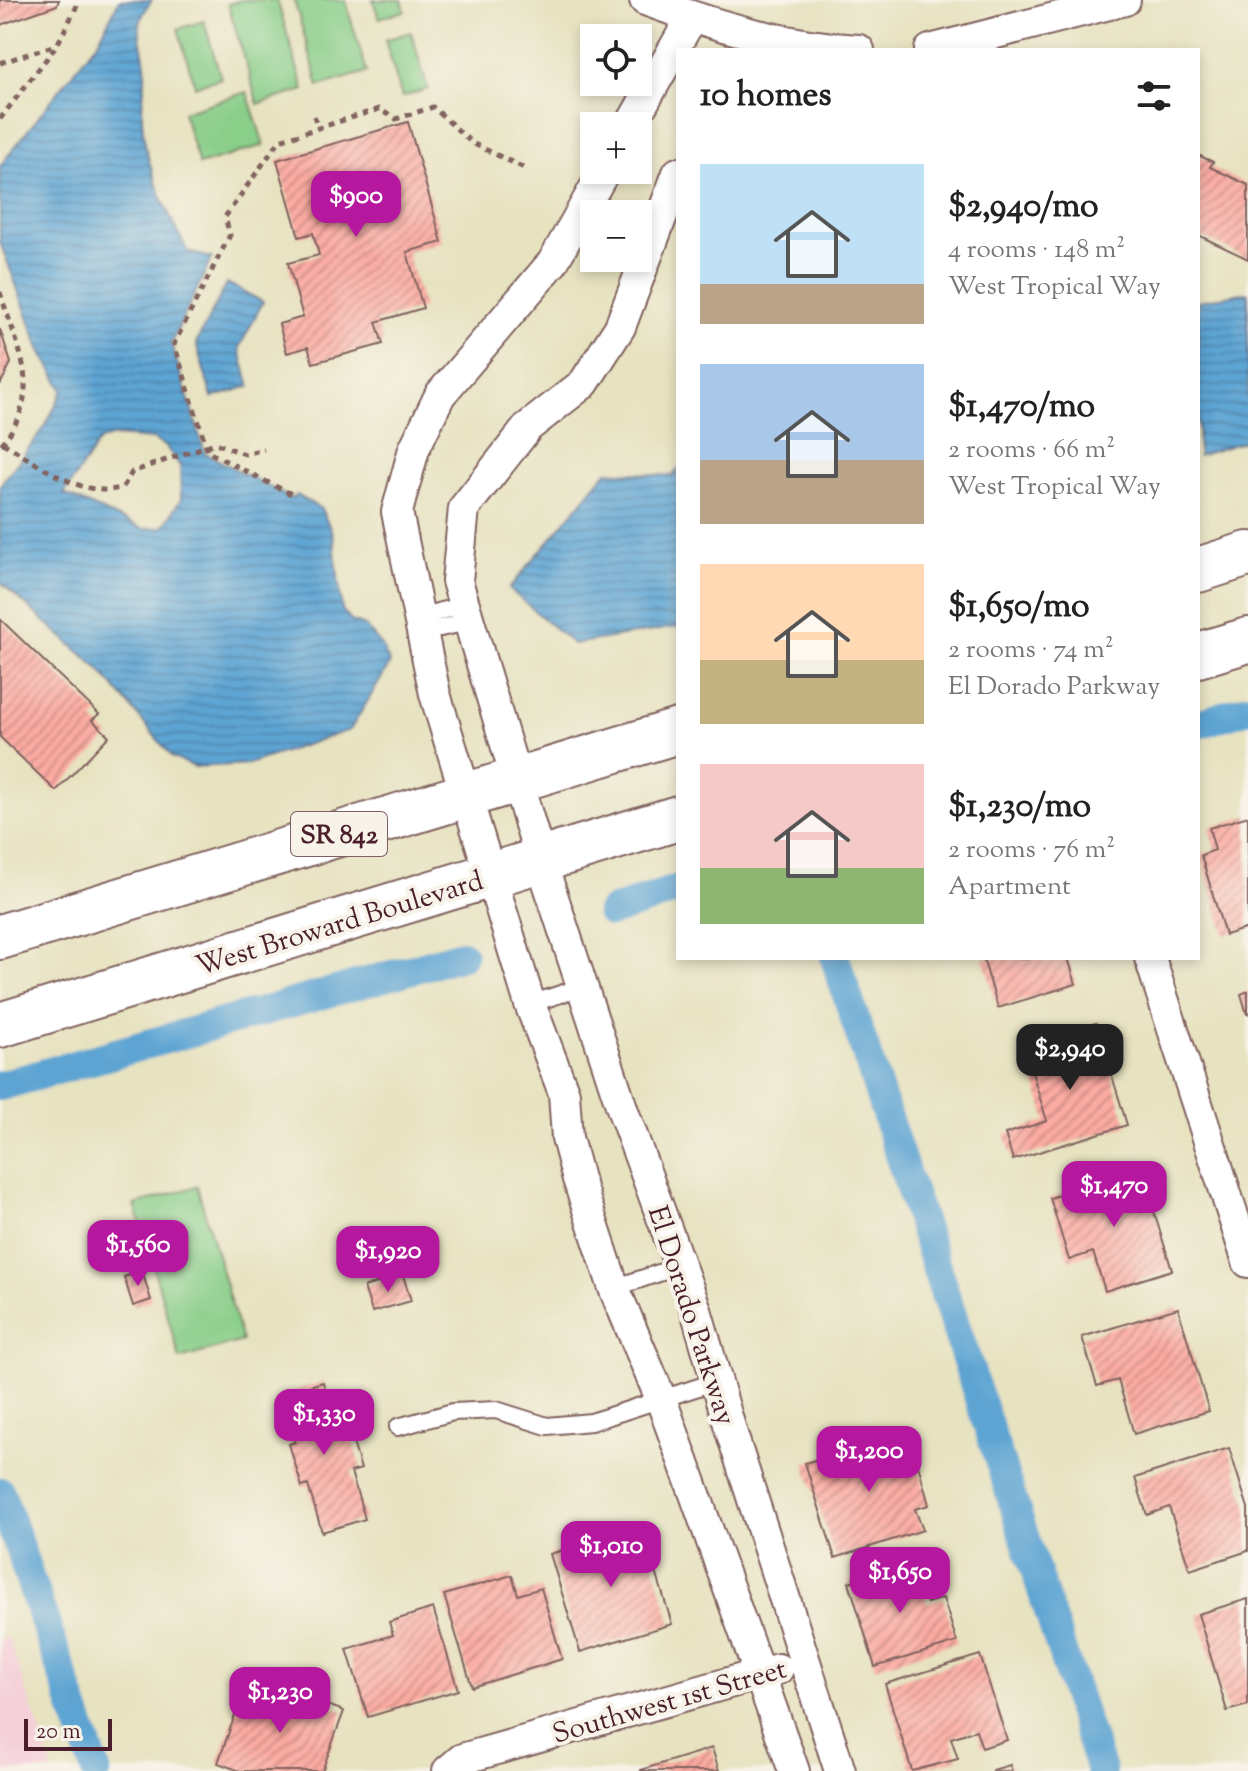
<!DOCTYPE html>
<meta charset="utf-8">
<style>
:root{--surface:#fff;--page:#f6f6f6;--text:#222;--muted:#767676;--accent:#b5179e}
body{margin:0;font-family:"Sorts Mill Goudy",serif;background:var(--page);color:var(--text);height:100vh;display:flex;flex-direction:column;font-size:30px;white-space:nowrap}
*{box-sizing:border-box;margin:0}
p{font-size:26px;color:var(--muted)}
.icon{flex:none;width:44px;height:44px;fill:none;stroke:currentColor;stroke-width:2;stroke-linecap:round;stroke-linejoin:round}
.map{position:relative;flex:1;overflow:hidden}
.drawer{position:absolute;left:676px;top:48px;width:524px;height:912px;display:flex;flex-direction:column;background:var(--surface);border-radius:0px;box-shadow:0 4px 12px #0003}
.drawer>*{flex:none}
.buttons{position:absolute;left:580px;top:24px;display:grid;gap:16px}
.buttons a{display:grid;place-items:center;width:72px;height:72px;border-radius:0px;background:var(--surface);box-shadow:0 4px 12px #0003;font-size:40px}
.scale{position:absolute;left:24px;bottom:20px;width:88px;box-sizing:border-box;padding-left:8px;border:4px solid #4a1f2b;border-top:0;font-size:22px;line-height:28px;white-space:nowrap;color:#4a1f2b;-webkit-text-stroke:6px #f7f3e8;paint-order:stroke}
.price{position:absolute;translate:-50% -68px;padding:0 18px;border-radius:16px;background:var(--accent);color:#fff;font-size:26px;line-height:52px;filter:drop-shadow(0 2px 4px #0008)}
.price::after{content:'';position:absolute;left:50%;top:48px;width:24px;height:18px;margin-left:-12px;background:inherit;clip-path:polygon(0 0,100% 0,50% 100%)}
.price.on{background:#222;color:#fff}
ul{padding:0;list-style:none}
li{display:flex;align-items:center;gap:24px;height:200px;padding:0 24px}
li span{display:grid;place-items:center;flex:none;width:224px;height:160px;border-radius:0px;color:#555}
li>.icon{margin-inline-start:auto}
span .icon{width:96px;height:96px;fill:#fffc;stroke-width:1}
li b{font-size:34px}
h2{display:flex;justify-content:space-between;align-items:center;height:96px;padding:0 24px;font-size:34px}
.map>svg:first-child{display:block}
.built{fill:#f5cfd9}
.green{fill:#89ce89;stroke:#6a765a;stroke-width:2}
.water{fill:url(#water-rules);stroke:#54627f;stroke-width:2;fill-rule:evenodd}
.lines{fill:none;stroke-linecap:round;stroke-linejoin:round}
.canal{stroke:#5da4d3;stroke-width:30}
.building{fill:url(#building-hatch)}
.lane-casing{stroke:#81635f;stroke-width:20}
.street-casing{stroke:#81635f;stroke-width:34}
.primary-casing{stroke:#81635f;stroke-width:48}
.path{stroke:#81635f;stroke-width:5;stroke-dasharray:6 6;stroke-linecap:butt}
.lane{stroke:#fff;stroke-width:16}
.street{stroke:#fff;stroke-width:30}
.primary{stroke:#fff;stroke-width:44}
.labels{text-anchor:middle;stroke-width:8;stroke-linejoin:round;paint-order:stroke}
.shield{fill:#f7f3e8;stroke:#7e5f64;stroke-width:2}
.shield-label{font-size:26px;font-weight:bold;fill:#4a1f2b}
.street-label{font-size:28px;fill:#4a1f2b;stroke:#f7f3e8}
</style>
<div class="map">
<svg width="1248" height="1771" viewBox="0 0 1248 1771">
<defs>
<pattern id="water-rules" width="6" height="5" patternUnits="userSpaceOnUse" patternTransform="scale(2)"><rect width="6" height="5" fill="#5da4d3"/><path d="M0 2.5h6" fill="none" stroke="#4f85ab"/></pattern>
<pattern id="building-hatch" width="6" height="6" patternUnits="userSpaceOnUse" patternTransform="scale(2)"><rect width="6" height="6" fill="#fbaba2"/><path d="M-1 1l2-2M0 6l6-6M5 7l2-2" fill="none" stroke="#cd8b84"/></pattern>
</defs>
<rect width="100%" height="100%" fill="#f7f3e8"/>
<filter id="ink" filterUnits="userSpaceOnUse"><feTurbulence type="fractalNoise" baseFrequency=".0125" numOctaves="2"/><feDisplacementMap in="SourceGraphic" scale="16" xChannelSelector="R" yChannelSelector="G"/><feConvolveMatrix kernelMatrix="1 2 1 2 8 2 1 2 1" color-interpolation-filters="sRGB"/></filter>
<filter id="wash" filterUnits="userSpaceOnUse"><feTurbulence type="fractalNoise" baseFrequency=".006" numOctaves="4" result="noise"/><feDisplacementMap in="SourceGraphic" scale="32" xChannelSelector="R" yChannelSelector="G"/><feGaussianBlur stdDeviation="1.8" result="paint"/><feColorMatrix in="noise" values="0 0 0 0 0 0 0 0 0 0 0 0 0 0 0 0 0 1.4 0 .05"/><feComposite in="paint" operator="in"/></filter>
<g filter="url(#wash)">
<rect width="100%" height="100%" fill="#e7e2c0"/>
<path class="built" d="M8,1637L53,1771H0V1640Z"/>
<path class="green" d="M241,0H277L304,90L258,104L228,4Z
M294,0H345L367,72L319,86Z
M373,0H402L405,11L379,18Z
M204,21L221,78L195,86L178,29Z
M411,32L428,89L402,97L385,40Z
M247,92L264,145L199,165L183,112Z
M197,1186L242,1341L180,1359L135,1205Z"/>
<path class="water" d="M119,0H152C133,26 140,34 145,63C147,79 142,96 142,112C142,160 166,211 188,252L212,258L171,343L205,453L292,499L297,495L321,509L333,534L342,610L351,621L365,626L382,646L390,664L350,730L248,764L195,767L173,758L100,670L0,582V485L45,427L63,390L40,349L0,242V166L100,38ZM115,436L153,439L167,448L180,466L181,499L163,527L143,529L64,494L100,440Z
M227,283L263,302L239,348L250,386L212,398L196,343Z
M1248,292V440L1198,456V301Z
M678,469V627L573,644L509,589L607,471L673,476Z"/>
<g class="lines">
<path class="canal" d="M1198,724L1248,708
M611,912L678,889
M835,958L1101,1771
M0,1086L462,955
M0,1492L96,1771"/>
</g>
<g id="blocks">
<path class="building" d="M0,0H59L57,5L0,25Z
M408,122L442,242L407,252L423,308L376,322L383,344L313,363L308,347L287,353L279,324L303,317L288,263L319,255L313,233L299,237L277,160Z
M1198,155L1213,162L1210,167L1248,185V259L1198,235Z
M0,329L11,363L0,385Z
M0,619L99,714L92,720L109,736L56,791L0,737Z
M1248,816V928L1225,935L1201,855L1215,850L1209,828Z
M983,958H1068L1076,984L998,1008Z
M1248,991V1014H1247L1241,994Z
M1096,1023L1127,1125L1013,1160L1005,1134L1047,1121L1024,1046Z
M1141,1170L1172,1270L1105,1291L1093,1252L1069,1260L1050,1198Z
M142,1271L151,1300L133,1306L124,1277Z
M403,1275L411,1301L372,1312L364,1287Z
M1178,1308L1209,1411L1134,1434L1118,1380L1097,1386L1082,1337Z
M323,1382L338,1429L348,1426L361,1469L351,1472L365,1519L322,1532L308,1485L302,1487L289,1444L295,1442L280,1395Z
M909,1431L929,1505L915,1509L923,1530L835,1558L805,1463Z
M1229,1448L1248,1508V1551L1190,1570L1169,1507L1147,1515L1135,1478Z
M642,1526L672,1624L580,1652L550,1554Z
M915,1562L927,1603L943,1598L957,1642L875,1667L849,1582Z
M512,1575L518,1595L541,1588L562,1659L472,1687L444,1595Z
M1248,1599V1705L1227,1711L1198,1614Z
M433,1608L458,1690L368,1717L347,1649L393,1635L389,1622Z
M980,1655L1007,1740L982,1748L976,1730L951,1738L958,1759L912,1771L885,1684Z
M245,1687L299,1707L303,1696L344,1711L322,1771H240L218,1763Z
M712,1748L719,1771H641V1770Z
M1010,1765L1012,1771H993V1770Z"/>
</g>
</g>
<g filter="url(#ink)">
<use href="#blocks" fill-opacity="0" stroke="#81635f" stroke-width="2"/>
<g class="lines">
<defs>
<path id="lane" d="M419,617L464,605
M422,632L468,622
M530,1004L582,987
M614,1288L680,1266
M398,1427L453,1412L496,1410L547,1426L591,1422L717,1381"/>
<path id="street" d="M645,0C715,26 785,46 859,50
M930,50L1125,0
M630,126L692,17
M605,170L553,262L440,395L414,449L397,512L435,694L530,1004L564,1093L567,1138L578,1179L614,1288L661,1399L794,1771
M678,173L620,327L584,383L528,427L464,508L457,581L541,861L623,1111L696,1310L731,1431L840,1771
M1150,958L1248,1262
M448,1771L462,1759L778,1669"/>
<path id="primary" d="M1198,570L1248,554
M1198,655L1248,640
M0,937L678,731
M0,1025L678,818"/>
</defs>
<use href="#lane" class="lane-casing"/>
<use href="#street" class="street-casing"/>
<use href="#primary" class="primary-casing"/>
<path class="path" d="M0,63L56,45
M314,116L318,128
M0,119L57,45L80,0
M0,292C18,351 46,392 0,446
M3,443C36,462 84,501 123,487L132,472L215,443L245,454L264,449
M291,494L208,452L174,344L230,235L225,217L280,140L379,109L396,119L433,107L472,143L524,168"/>
<use href="#lane" class="lane"/>
<use href="#street" class="street"/>
<use href="#primary" class="primary"/>
</g>
</g>
<g class="labels">
<rect class="shield" x="291" y="812" width="96" height="44" rx="6"/>
<g class="shield-label">
<text x="339" y="843">SR 842</text>
</g>
<g class="street-label">
<text transform="translate(339 922) rotate(-17)" y="10">West Broward Boulevard</text>
<text transform="translate(693 1315) rotate(72)" y="10">El Dorado Parkway</text>
<text transform="translate(669 1700) rotate(-16)" y="10">Southwest 1st Street</text>
</g>
</g>
</svg>
<div class="buttons">
<a><svg class="icon" aria-label="locate" viewBox="0 0 24 24"><circle cx="12" cy="12" r="6"/><path d="M12 2v4M12 18v4M2 12h4M18 12h4"/></svg></a>
<a>+</a>
<a>−</a>
</div>
<div class="scale">20 m</div>
<b class="price" style="left:356px;top:239px">$900</b>
<b class="price on" style="left:1070px;top:1092px">$2,940</b>
<b class="price" style="left:1114px;top:1229px">$1,470</b>
<b class="price" style="left:138px;top:1288px">$1,560</b>
<b class="price" style="left:388px;top:1294px">$1,920</b>
<b class="price" style="left:324px;top:1457px">$1,330</b>
<b class="price" style="left:869px;top:1494px">$1,200</b>
<b class="price" style="left:611px;top:1589px">$1,010</b>
<b class="price" style="left:900px;top:1615px">$1,650</b>
<b class="price" style="left:280px;top:1735px">$1,230</b>
<section class="drawer">
<h2>10 homes<svg class="icon" aria-label="filters" viewBox="0 0 24 24"><path d="M4 7h16M4 17h16"/><circle cx="9" cy="7" r="2"/><circle cx="15" cy="17" r="2"/></svg></h2>
<ul>
<li><span style="background:linear-gradient(#bfe0f5 75%,#b9a48a 0)"><svg class="icon" aria-label="home" viewBox="0 0 24 24"><path d="M3 11l9-7 9 7M6 9v11h12V9"/></svg></span><div><b>$2,940/mo</b><p>4 rooms · 148 m²</p><p>West Tropical Way</p></div></li>
<li><span style="background:linear-gradient(#a9c7e8 60%,#b9a48a 0)"><svg class="icon" aria-label="home" viewBox="0 0 24 24"><path d="M3 11l9-7 9 7M6 9v11h12V9"/></svg></span><div><b>$1,470/mo</b><p>2 rooms · 66 m²</p><p>West Tropical Way</p></div></li>
<li><span style="background:linear-gradient(#ffd9b3 60%,#c2b280 0)"><svg class="icon" aria-label="home" viewBox="0 0 24 24"><path d="M3 11l9-7 9 7M6 9v11h12V9"/></svg></span><div><b>$1,650/mo</b><p>2 rooms · 74 m²</p><p>El Dorado Parkway</p></div></li>
<li><span style="background:linear-gradient(#f6c9c9 65%,#8fb573 0)"><svg class="icon" aria-label="home" viewBox="0 0 24 24"><path d="M3 11l9-7 9 7M6 9v11h12V9"/></svg></span><div><b>$1,230/mo</b><p>2 rooms · 76 m²</p><p>Apartment</p></div></li>
</ul>
</section>
</div>
